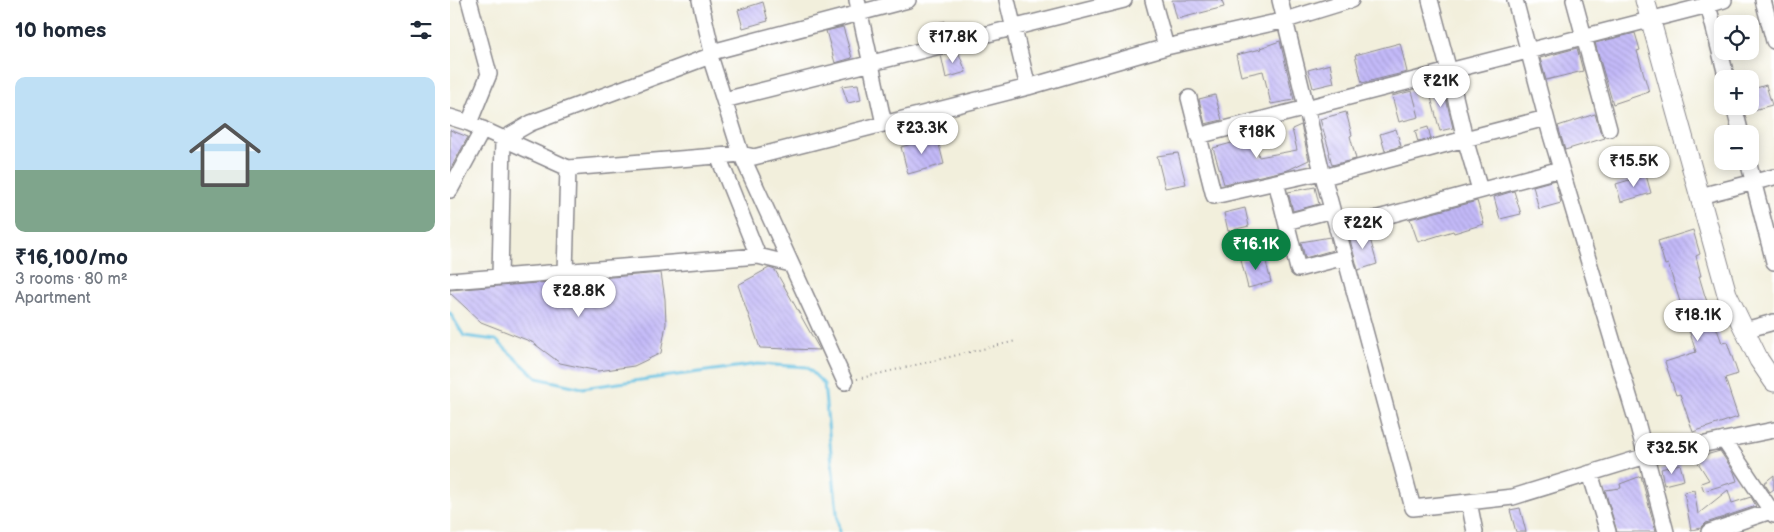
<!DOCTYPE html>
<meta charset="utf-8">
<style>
:root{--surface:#fff;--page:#f2f2f3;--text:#1f2937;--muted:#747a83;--accent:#0b8043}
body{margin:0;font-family:"Balsamiq Sans",sans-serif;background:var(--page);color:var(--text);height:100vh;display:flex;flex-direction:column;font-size:19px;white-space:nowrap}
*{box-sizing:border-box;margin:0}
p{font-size:16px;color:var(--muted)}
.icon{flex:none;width:28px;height:28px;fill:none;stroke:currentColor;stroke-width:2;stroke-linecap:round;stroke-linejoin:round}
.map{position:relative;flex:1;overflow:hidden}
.panel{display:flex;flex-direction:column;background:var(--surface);width:450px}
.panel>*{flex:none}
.buttons{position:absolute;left:1264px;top:15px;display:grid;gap:10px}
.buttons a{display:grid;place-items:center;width:45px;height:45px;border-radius:10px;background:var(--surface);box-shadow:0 2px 12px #0003;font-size:25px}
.price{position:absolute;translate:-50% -42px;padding:0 11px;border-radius:18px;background:#fff;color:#222;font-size:16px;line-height:32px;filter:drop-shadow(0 1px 2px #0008)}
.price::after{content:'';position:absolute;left:50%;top:30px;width:15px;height:11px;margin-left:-8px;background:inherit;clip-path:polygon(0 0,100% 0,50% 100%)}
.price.on{background:var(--accent);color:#fff}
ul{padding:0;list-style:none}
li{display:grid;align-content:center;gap:10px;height:265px;padding:0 15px}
li span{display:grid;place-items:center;height:155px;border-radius:10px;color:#555}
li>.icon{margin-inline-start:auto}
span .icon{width:90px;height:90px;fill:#fffc;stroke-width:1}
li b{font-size:21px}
h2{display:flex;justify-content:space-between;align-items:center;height:60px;padding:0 15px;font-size:21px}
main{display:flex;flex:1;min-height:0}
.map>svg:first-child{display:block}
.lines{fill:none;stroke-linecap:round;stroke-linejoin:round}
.stream{stroke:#62c0e1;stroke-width:3}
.building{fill:url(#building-back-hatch)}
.minor-casing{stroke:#8a888c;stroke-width:18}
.major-casing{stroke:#8a888c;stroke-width:21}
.path{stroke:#8a888c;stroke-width:2;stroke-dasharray:1 4;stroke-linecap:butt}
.minor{stroke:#fff;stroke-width:15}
.major{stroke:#fff;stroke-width:19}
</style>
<main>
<section class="panel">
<h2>10 homes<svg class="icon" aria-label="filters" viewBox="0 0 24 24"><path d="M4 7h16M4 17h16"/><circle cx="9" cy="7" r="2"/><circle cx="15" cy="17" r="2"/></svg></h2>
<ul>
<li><span style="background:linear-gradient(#bfe0f5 60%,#7fa58c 0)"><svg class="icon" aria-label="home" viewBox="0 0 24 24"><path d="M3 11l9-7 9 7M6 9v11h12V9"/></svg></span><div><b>₹16,100/mo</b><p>3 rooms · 80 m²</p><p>Apartment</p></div></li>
</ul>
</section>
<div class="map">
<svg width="1324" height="532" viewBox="0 0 1324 532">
<defs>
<pattern id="building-back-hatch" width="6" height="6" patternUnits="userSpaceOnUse" patternTransform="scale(1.25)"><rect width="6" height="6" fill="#c3b9f8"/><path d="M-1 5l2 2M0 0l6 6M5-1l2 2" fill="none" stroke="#a79fd6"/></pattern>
</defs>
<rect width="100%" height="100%" fill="#fff"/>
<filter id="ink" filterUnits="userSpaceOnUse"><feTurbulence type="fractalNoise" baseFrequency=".02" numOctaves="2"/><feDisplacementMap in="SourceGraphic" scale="10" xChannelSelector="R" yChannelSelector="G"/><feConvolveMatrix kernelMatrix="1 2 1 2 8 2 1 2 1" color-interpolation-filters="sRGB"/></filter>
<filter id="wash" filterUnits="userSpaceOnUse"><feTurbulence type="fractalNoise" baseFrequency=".0096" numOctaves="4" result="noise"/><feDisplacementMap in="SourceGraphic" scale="20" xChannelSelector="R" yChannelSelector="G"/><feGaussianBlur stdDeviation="1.12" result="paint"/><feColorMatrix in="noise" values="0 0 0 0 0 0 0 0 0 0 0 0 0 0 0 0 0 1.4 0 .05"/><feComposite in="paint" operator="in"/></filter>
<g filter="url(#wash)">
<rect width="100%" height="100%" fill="#f2efdc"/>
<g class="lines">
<path class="stream" d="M0,313L14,336L46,340L87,378L132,388L308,364L357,367L374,384L389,532"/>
</g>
<g id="blocks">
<path class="building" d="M722,0H772L774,7L727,19Z
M313,2L318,21L293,28L288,10Z
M495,21L500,34L478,39L474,26Z
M393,27L402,58L385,63L376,31Z
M1185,33L1190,50L1187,51L1199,92L1163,104L1145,43Z
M830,41L844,100L821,104L813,71L791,76L786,55L811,49L810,48Z
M950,43L957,72L912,83L905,55Z
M1127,48L1133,71L1096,80L1090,58Z
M508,51L516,72L496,78L491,55Z
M880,64L884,83L863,88L858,70Z
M408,84L411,100L398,103L392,86Z
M1316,85L1322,105L1300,111V90Z
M993,86L1003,128L990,131L979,90Z
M962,91L969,117L949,122L942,96Z
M765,95L772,120L755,124L749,99Z
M896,112L902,135L900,136L906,159L882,165L879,153H880L870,119Z
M1145,114L1150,131L1155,138L1115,150L1108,126Z
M851,125L859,160L838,170L774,184L763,148L804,137L809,157L847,150L842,129Z
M978,127L981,139L968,142L965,131Z
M946,129L951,146L935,151L930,134Z
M0,130L18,137L0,170Z
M487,137L494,164L458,174L451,147Z
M728,153L736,184L715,188L707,156Z
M1196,175L1201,193L1171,202L1166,184Z
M1105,180L1111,203L1089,209L1083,186Z
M865,187L869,204L843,211L838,192Z
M1064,191L1071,214L1050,219L1044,197Z
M1027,201L1034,224L1004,233L1003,231L968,242L960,219Z
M795,208L799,226L778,231L774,213Z
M1243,230L1250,254L1246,256L1251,276H1249L1255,296L1272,343L1277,342L1288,374L1275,378L1288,417L1243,432L1230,394L1226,395L1215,362L1246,352L1218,264L1215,265L1208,241Z
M918,231L927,264L908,270L899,236Z
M880,237L883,250L855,258L851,242Z
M814,254L821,282L798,288L791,260Z
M319,268L325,270L370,350L310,348L288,285Z
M211,273L215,299L216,324L211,353L184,366L148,371L110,363L82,342L31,322L0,293V290Z
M1270,451L1284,472L1287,481L1254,491L1251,483L1259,480L1245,458Z
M1230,464L1234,480L1214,485L1211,469Z
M1324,475V489L1320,492L1314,483Z
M1191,476L1206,532H1167L1155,490L1171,488L1170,484Z
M1244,490L1248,514L1278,490L1282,503L1301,497L1306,506L1256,523L1251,528L1241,530L1234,492Z
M1070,508L1076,532H1066L1060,510Z"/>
</g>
</g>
<g filter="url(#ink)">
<use href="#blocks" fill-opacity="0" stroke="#8a888c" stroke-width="1"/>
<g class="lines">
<defs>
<path id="minor" d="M19,0L39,74L19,123
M250,0L262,52L260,56L291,154L395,382
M407,0L434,124
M557,0L578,87
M703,0L716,47
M830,0L872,172L963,508L1063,497L1196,456L1324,430
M1065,0L1100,132L1188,426L1216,532
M1124,0L1159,129
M1274,0L1258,5L1277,79
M1313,0L1324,41
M262,52L458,0
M739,98L764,196L826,182
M274,100L674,0
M1284,106L1291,134
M0,117L19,123L118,168L291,154L304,157L578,87L716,47L836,20L901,0
M748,136L999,71L980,0
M268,156L308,256
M1298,161L1324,262
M872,172L826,182L848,269L895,257
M874,177L1015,139L999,71L1258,5L1257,0
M0,190L33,129
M1030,190L1015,139L1096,118
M1250,196L1324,177
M836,222L882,210
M887,229L1111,169
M115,272L118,168
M50,277L53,139L81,123L260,56
M0,281L308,256L341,264
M1295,330L1324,322
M1274,440L1324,515
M1140,473L1158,532
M1019,502L1025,532
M1259,532L1321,511"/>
<path id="major" d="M1195,0L1277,294L1309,360L1324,382"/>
</defs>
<use href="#minor" class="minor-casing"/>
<use href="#major" class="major-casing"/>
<path class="path" d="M407,379L566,341"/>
<use href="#minor" class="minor"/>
<use href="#major" class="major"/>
</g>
</g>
</svg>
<div class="buttons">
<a><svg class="icon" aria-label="locate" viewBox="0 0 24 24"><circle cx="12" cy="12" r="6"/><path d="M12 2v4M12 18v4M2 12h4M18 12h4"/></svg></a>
<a>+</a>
<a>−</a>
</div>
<b class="price" style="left:503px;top:64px">₹17.8K</b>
<b class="price" style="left:991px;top:108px">₹21K</b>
<b class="price" style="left:472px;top:155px">₹23.3K</b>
<b class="price" style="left:807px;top:159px">₹18K</b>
<b class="price" style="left:1184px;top:188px">₹15.5K</b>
<b class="price" style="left:913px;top:250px">₹22K</b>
<b class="price on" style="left:806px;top:271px">₹16.1K</b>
<b class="price" style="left:129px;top:318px">₹28.8K</b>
<b class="price" style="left:1248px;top:342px">₹18.1K</b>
<b class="price" style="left:1222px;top:475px">₹32.5K</b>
</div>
</main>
